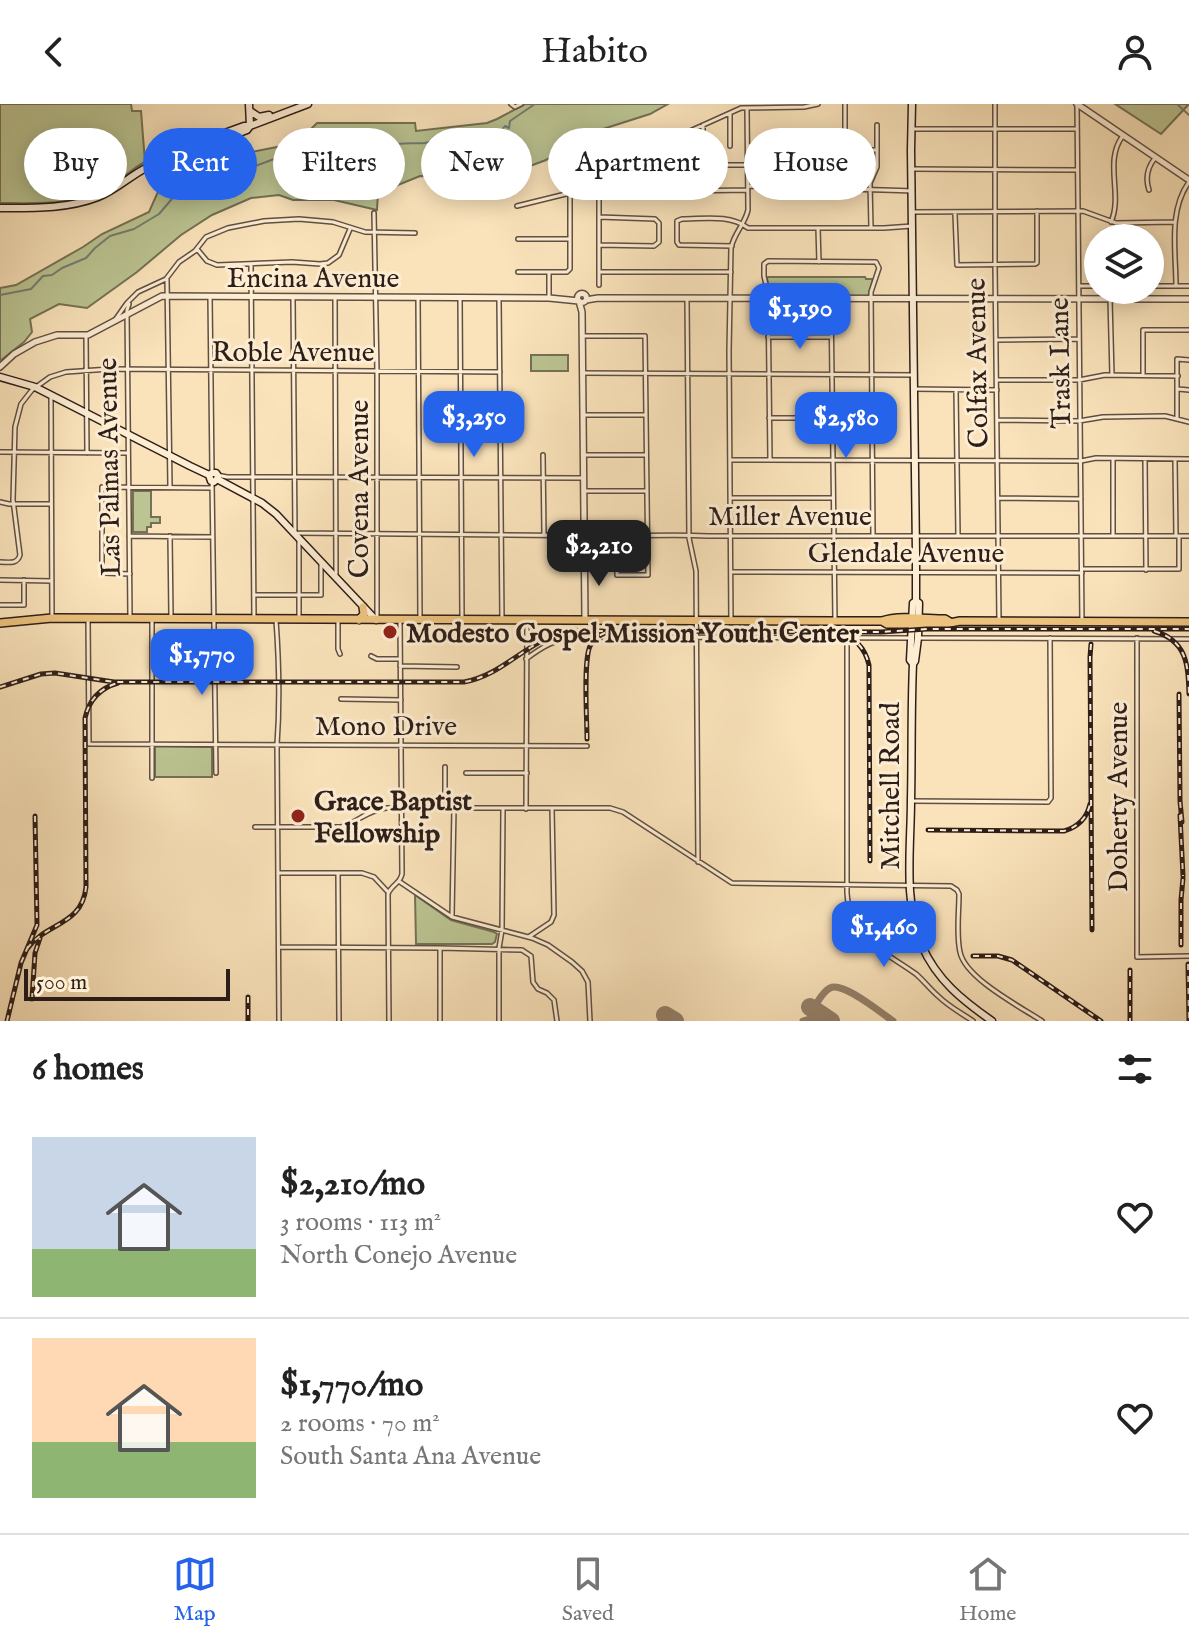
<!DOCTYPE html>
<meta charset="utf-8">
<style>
:root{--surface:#fff;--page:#f2f2f2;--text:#222;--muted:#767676;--line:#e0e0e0;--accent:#2563eb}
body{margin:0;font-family:"IM FELL English",serif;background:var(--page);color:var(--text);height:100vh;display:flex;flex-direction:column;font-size:30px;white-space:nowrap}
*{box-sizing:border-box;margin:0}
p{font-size:26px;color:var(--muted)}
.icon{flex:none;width:44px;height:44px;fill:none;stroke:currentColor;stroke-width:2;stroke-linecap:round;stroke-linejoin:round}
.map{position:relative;height:917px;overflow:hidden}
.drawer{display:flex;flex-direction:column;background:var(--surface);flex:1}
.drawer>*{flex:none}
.guide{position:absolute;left:24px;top:24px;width:1142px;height:72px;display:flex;gap:16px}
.buttons{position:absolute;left:1084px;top:120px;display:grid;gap:16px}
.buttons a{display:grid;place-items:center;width:80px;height:80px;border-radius:50%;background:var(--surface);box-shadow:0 4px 20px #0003;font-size:40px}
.scale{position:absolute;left:24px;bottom:20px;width:206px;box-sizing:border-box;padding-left:8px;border:4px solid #2e1e19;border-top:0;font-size:22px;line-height:28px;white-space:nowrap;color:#2e1e19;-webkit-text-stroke:6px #fcedd3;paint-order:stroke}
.price{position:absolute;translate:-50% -68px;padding:0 18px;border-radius:16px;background:var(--accent);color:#fff;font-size:26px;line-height:52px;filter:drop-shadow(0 2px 4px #0008)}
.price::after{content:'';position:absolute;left:50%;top:48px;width:24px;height:18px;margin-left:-12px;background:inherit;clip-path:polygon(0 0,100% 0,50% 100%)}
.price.selected{background:#222;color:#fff}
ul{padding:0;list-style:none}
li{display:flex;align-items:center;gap:24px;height:200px;padding:0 32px}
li+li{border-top:2px solid var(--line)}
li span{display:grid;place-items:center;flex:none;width:224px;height:160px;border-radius:0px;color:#555}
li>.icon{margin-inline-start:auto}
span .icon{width:96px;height:96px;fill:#fffc;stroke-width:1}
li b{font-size:34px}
h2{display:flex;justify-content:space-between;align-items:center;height:96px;padding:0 32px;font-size:34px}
.tag{padding:0 28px;border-radius:36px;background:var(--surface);box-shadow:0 4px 20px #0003;font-size:28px;line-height:72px}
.tag.selected{background:var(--accent);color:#fff}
header{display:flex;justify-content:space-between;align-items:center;height:104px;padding:0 32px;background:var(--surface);font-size:36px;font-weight:600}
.tabs{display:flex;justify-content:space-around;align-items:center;height:112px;border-top:2px solid var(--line);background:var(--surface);font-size:22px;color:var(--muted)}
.tabs a{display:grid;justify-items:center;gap:4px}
.tabs .selected{color:var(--accent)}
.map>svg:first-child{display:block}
.green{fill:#bbc492;stroke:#747156;stroke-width:2}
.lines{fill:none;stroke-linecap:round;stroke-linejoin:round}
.stream{stroke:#717e73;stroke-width:2}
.taxiway{stroke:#94806a;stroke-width:7}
.runway{stroke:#94806a;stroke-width:18}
.minor-casing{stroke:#614f42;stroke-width:6}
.tertiary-casing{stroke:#614f42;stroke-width:8}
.secondary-casing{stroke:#2e1e19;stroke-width:9}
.primary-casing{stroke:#2e1e19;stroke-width:10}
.minor{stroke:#fcedd3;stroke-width:3}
.tertiary{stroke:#fcedd3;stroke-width:5}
.secondary{stroke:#fcedd3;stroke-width:6}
.primary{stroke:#edc27e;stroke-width:7}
.rail-casing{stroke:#2e1e19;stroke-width:5}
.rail{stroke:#fcedd3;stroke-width:2;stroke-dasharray:6;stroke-linecap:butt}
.poi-dot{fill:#8f2418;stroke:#fcedd3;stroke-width:3}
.labels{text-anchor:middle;stroke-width:6;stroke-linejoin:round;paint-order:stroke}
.street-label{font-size:28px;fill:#2e1e19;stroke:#fcedd3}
.poi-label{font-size:28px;font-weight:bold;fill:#2e1e19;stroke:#fcedd3;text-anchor:start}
</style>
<header><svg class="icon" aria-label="back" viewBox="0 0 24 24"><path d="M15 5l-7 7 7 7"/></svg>Habito<svg class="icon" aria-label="person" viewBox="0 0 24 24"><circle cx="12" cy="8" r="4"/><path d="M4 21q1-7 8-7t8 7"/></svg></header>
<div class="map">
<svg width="1189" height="917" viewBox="0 0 1189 917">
<rect width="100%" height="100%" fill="#fae3bb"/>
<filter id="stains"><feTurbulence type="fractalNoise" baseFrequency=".0025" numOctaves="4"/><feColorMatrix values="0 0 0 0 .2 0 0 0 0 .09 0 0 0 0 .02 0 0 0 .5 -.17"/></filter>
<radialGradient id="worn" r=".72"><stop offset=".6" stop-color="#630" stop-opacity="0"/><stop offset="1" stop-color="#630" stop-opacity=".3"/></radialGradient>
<path class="green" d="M0,0H131L132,7H141L145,58C131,65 121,77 108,84C76,102 35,99 0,99Z
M525,0H668L650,10L581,32L546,56L498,74L420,72L378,89L377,106L334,96H293L279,91L251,94L212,111L181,131L137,168L87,204L59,200L30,215L32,228L24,238L0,257V184L16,181L83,143L102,130L149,108L161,81L237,51L297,39L317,19H415L416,27L487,19L497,15Z
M1115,0H1188V1L1161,30Z
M768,173H865L866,175H873L868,193L770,192L767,175Z
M531,251H568V267H531Z
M133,387H151V413H160V419H151V423H147V428H133Z
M155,642L212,643V673H155Z
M415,791L451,816L494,828L497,830L495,838L492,840H416Z"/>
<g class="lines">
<path class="stream" d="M1177,0L1189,11
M0,191L31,185L43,172L52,171L62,164L86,154L95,144L110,132L134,125L159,110L177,89L191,81L234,70L274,55L286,60L294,61C307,51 317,57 331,56C349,55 367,53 383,48C395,36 411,40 425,39C434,38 442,32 451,32C470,32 492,40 505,22L509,24L510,17L535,0"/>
<path class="taxiway" d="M813,905C818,898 822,888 830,884C843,877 881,909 893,917
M668,917H673
M803,917L823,911"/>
<path class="runway" d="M810,903L831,917
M665,911L675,917"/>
<defs>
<path id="minor" d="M511,0L515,3L521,0
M845,0V45
M995,0V161L999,517
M1077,1L1082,518
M730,10V42
M703,21V42
M911,25H1075
M748,42L831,41L850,46H877
M747,61H679L676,65L677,83L681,87L748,86
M912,65L1076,66
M748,82C803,82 857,86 912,87
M1149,86C1145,74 1147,64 1155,54
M517,102L578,87L643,85L657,75L671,40L681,31L741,4L804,3L818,0
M912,108L1083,107L1116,119L1175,118
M374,109L377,268V513
M955,110L957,161L1035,160L1037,159V107
M1111,118C1123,91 1104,58 1122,33
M818,124L819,158
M871,124L870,79L877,63V21
M518,135H570
M599,141L654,142L659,138V119L655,115L599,113
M732,142L679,141L677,138V117L682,115C704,115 729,110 748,124H884L912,122
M197,145L207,157L217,161L292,158L320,160L328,159L339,151L350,125
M251,161L254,515
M518,168H567L570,165V88
M599,168H731
M167,175L170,383
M599,181V87
M1079,182H1098
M1150,182H1189
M1176,182C1176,148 1168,107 1189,78
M210,192L212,369
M418,193L420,513
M460,193L462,513
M335,194L336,470
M549,194V169
M293,195L295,429C400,430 505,431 610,432C643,432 675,430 708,432H1189
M687,195L689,434L696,467L698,758
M831,195L835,517
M1110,195L1112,271
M499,196L502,516
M129,200L127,206L130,512
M115,216L127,199L138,188L166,175L179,158L195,147L206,133L228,124L264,117L299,115L333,118L365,128L415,129
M582,232H645L648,471H617V432
M86,233L87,349
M768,233H831
M996,236L1079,235
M582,269L914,271
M1143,271V226H1189
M997,276H1079L1105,271L1178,272
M914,285L997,286
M1178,285L1189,286
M956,287L958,431
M51,294L52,514
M583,311H646
M769,314H832
M1177,315V255L1189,256
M997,316L1079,317L1103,313L1165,312L1189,318
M0,348L128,349
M543,351L544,430
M583,351H646
M1145,355L1146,466
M730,356L1081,357L1096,354L1189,355
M770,356L768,189L764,172V160L768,157L876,158L879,164L871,188L873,432
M1113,356V432
M1175,356L1176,432
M217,371L227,373H274L581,374
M212,377L216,669
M584,387H647
M730,394H833
M998,394L1081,395
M0,398L9,400H51
M129,432L212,433
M170,432L171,512
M299,436V512
M0,458C8,458 17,461 20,451L13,396L15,323L21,300L32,286L50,273L66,268L110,265L500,268
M1082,465H1179V432
M731,468L1082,469
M130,470L104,469L102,467V383L211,384
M0,476L52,477
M254,491H321V458
M0,501H24V476
M88,515L89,640L587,642
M152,515V674
M276,516C279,557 280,600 277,641L279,917
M338,516V545L340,550
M731,517L729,247L731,144C734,129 745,120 748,106L747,4
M847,533V789C850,836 883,846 916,870C924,877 930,885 938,892C948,902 961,909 973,917
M918,534L1189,535
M1137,534V853L1189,852
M371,552L377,555H399
M526,555C542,543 555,535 576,533L912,534
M400,562L457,563
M341,595L401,596
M445,663V704
M466,669H527
M911,697L1048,698L1051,694L1050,534
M526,705L527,516
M255,723H341C358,718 368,706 386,704H610L623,708L732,779L951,782L957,786L959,790C959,809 956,830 960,848C965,874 1019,902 1042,917
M278,769H362L374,773L387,787
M338,769L339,917
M400,778L452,813L532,834L548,841L572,858L582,867L588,878L590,917
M452,812L454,704
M530,832L551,818L554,811L552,704
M279,843L440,844L522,846L531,852L533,878L538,885L547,889L554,896L557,917
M440,844V917
M389,917L388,790C391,781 400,780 402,770L400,516
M499,917V844L502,826L503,705"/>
<path id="tertiary" d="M1077,0L1189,76
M577.5 194a4.5 4.5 0 1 1 9 0a4.5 4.5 0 1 1-9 0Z
M586,196L598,194L1189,195
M579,197L582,208L585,516
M0,263L14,250L35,238L57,231H88L162,192L549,194L579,197"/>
<path id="secondary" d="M249,0L250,22
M912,0L911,46L916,449V497L919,499L918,534L915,557L913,560
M250,7L259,13L269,11
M209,37L213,39L247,26L250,22L308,0
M0,104C33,104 67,105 98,93C116,86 130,72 146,64C166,53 188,46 209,37L211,34L244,22H250
M0,273L35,283L190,362L209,371L212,369H216L218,372L217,375L214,378L211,377L209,371
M217,375L262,399L276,410L376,516
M916,497L913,499L910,556L913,560C911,606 912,651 911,696C911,742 903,799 922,842C937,876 962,896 992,917"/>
<path id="primary" d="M359,516L364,510L363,503
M882,517L887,520H945L960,517L1189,518
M0,519L52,514L835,517H882C899,511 927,515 945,515L950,518"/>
</defs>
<use href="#minor" class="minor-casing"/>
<use href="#tertiary" class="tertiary-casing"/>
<use href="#secondary" class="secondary-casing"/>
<use href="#primary" class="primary-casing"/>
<use href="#minor" class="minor"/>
<use href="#tertiary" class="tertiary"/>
<use href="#secondary" class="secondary"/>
<use href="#primary" class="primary"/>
<defs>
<path id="rail" d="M1154,527C1187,537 1188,560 1189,590
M838,529C855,533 865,544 869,561L870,757
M1091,540L1090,553L1092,826
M0,583L41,570L55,569L114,578H464C505,571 529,533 572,527L881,528L927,525H1189
M1179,590L1180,697L1182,718
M587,635C587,615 583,558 590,542C595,533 602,529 611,527
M1180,711L1183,772
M928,726L1064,727C1078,723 1087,714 1090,700
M1181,841V796L1183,774
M27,845C46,818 82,822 86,783L85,614C89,596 100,584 118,579
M973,852H998L1012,856L1101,917
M1188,860L1189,917
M1130,866V917
M248,893V917
M32,895L35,849L40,834
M7,917L21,859L37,821L35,712"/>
</defs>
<use href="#rail" class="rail-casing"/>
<use href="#rail" class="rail"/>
</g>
<g class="poi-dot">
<circle cx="390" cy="528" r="8"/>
<circle cx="298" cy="712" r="8"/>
</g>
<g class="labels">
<g class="street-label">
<text x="313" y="183">Encina Avenue</text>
<text x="293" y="257">Roble Avenue</text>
<text transform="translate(976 259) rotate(-91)" y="10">Colfax Avenue</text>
<text transform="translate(1059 259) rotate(-91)" y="10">Trask Lane</text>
<text transform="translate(108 363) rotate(-91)" y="10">Las Palmas Avenue</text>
<text transform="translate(358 385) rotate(-90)" y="10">Covena Avenue</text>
<text x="790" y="421">Miller Avenue</text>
<text x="906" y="458">Glendale Avenue</text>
<text x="386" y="631">Mono Drive</text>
<text transform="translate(889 682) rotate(-90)" y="10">Mitchell Road</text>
<text transform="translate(1117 693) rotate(-90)" y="10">Doherty Avenue</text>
</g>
<g class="poi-label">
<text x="406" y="538">Modesto Gospel Mission Youth Center</text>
<text x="314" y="706">Grace Baptist<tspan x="314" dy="32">Fellowship</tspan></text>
</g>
</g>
<rect width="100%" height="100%" filter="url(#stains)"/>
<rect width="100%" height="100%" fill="url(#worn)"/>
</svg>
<div class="buttons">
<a><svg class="icon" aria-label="layers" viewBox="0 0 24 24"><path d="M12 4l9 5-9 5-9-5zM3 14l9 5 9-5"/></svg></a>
</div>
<div class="scale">500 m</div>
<b class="price" style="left:800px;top:247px">$1,190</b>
<b class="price" style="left:474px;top:355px">$3,250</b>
<b class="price" style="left:846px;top:356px">$2,580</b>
<b class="price selected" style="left:599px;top:484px">$2,210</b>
<b class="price" style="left:202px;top:593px">$1,770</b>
<b class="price" style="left:884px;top:865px">$1,460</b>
<div class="guide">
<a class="tag">Buy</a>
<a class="tag selected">Rent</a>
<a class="tag">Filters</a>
<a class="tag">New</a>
<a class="tag">Apartment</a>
<a class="tag">House</a>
</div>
</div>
<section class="drawer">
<h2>6 homes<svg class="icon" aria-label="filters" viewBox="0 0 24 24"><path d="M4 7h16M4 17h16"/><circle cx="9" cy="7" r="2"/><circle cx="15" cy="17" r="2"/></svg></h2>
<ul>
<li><span style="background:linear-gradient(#c9d6e8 70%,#8fb573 0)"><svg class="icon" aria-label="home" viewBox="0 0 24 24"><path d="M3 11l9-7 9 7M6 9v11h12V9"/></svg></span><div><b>$2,210/mo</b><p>3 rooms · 113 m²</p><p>North Conejo Avenue</p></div><svg class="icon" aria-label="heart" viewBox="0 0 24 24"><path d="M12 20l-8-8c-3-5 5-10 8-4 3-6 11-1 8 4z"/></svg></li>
<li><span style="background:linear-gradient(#ffd9b3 65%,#8fb573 0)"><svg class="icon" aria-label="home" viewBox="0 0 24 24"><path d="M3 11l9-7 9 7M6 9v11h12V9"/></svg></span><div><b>$1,770/mo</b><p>2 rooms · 70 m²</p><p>South Santa Ana Avenue</p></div><svg class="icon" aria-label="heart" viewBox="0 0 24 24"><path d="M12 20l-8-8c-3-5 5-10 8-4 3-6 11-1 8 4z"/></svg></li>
</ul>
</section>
<nav class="tabs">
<a class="selected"><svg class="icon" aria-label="map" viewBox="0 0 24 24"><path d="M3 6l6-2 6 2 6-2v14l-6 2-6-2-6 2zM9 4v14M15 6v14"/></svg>Map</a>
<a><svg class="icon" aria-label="saved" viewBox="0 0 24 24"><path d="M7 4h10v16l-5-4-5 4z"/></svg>Saved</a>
<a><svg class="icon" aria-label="home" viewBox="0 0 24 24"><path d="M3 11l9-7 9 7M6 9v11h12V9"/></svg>Home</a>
</nav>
